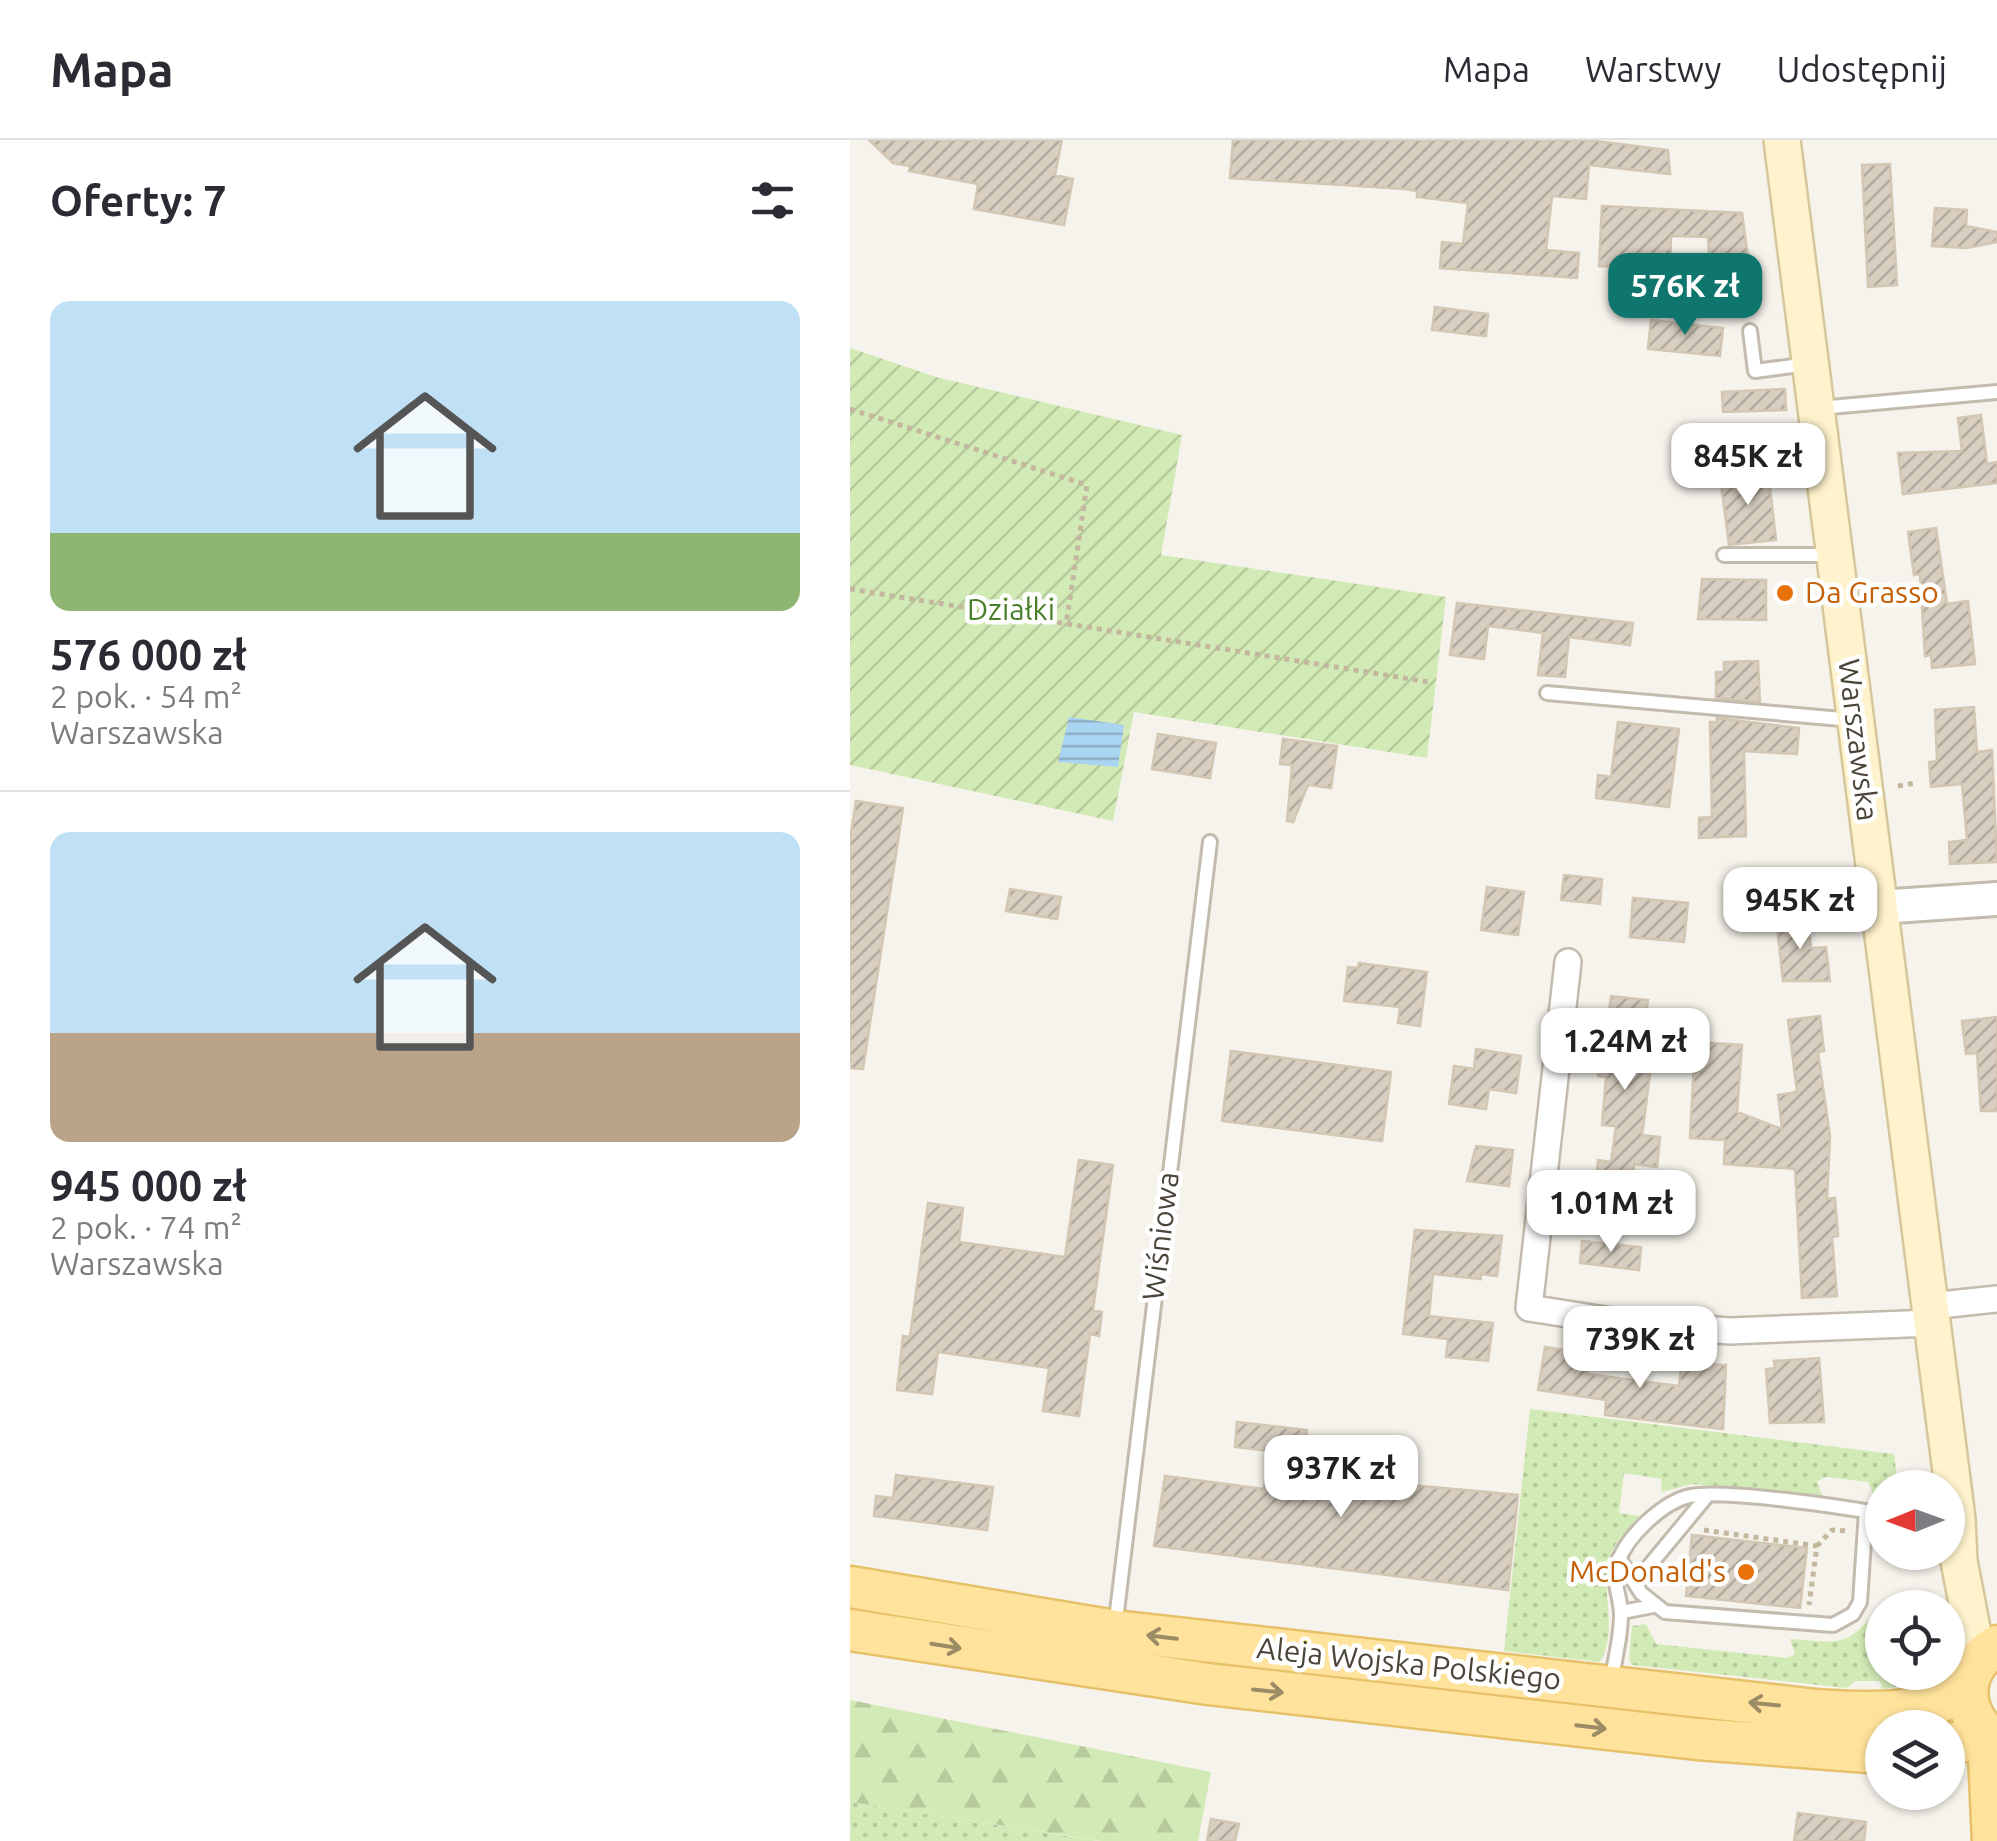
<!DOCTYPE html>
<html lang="pl">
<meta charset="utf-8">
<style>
:root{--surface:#fff;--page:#f2f2f3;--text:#2b2b33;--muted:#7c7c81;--line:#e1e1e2;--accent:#0f766e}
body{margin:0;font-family:Ubuntu,sans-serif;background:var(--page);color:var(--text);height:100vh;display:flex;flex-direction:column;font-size:38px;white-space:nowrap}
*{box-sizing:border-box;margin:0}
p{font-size:32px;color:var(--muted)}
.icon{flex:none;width:55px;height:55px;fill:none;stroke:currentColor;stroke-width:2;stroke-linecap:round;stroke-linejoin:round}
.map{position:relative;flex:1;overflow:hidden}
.sheet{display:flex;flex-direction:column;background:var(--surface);width:850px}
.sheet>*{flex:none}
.needle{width:65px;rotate:269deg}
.tools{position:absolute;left:1015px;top:1330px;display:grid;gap:20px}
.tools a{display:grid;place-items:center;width:100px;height:100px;border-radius:50%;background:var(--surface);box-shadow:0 2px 8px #0004;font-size:50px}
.price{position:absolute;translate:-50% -85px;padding:0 22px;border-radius:20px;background:#fff;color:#222;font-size:32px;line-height:65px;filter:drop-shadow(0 2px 5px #0008)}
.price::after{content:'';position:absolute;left:50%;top:60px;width:30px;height:22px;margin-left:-15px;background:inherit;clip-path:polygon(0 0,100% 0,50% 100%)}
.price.current{background:var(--accent);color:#fff}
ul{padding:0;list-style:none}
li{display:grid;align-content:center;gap:20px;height:530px;padding:0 50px}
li+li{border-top:2px solid var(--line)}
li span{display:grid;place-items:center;height:310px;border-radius:20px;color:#555}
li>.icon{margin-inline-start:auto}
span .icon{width:180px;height:180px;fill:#fffc;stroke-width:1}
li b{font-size:42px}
h2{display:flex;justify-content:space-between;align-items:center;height:120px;padding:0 50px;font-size:42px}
header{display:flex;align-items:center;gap:60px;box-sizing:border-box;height:140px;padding:0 50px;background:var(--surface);border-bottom:2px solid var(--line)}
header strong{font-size:48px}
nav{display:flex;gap:55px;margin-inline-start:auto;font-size:35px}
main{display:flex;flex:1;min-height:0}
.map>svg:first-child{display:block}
.grass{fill:url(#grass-dots)}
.forest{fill:url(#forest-firs)}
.garden{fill:url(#garden-furrows)}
.water{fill:url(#water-rules)}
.building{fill:url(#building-hatch);stroke:#d3c7b4;stroke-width:2.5}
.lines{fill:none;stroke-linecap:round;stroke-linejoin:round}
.service-casing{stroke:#c2bbae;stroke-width:18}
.minor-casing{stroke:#c2bbae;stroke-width:30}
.tertiary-casing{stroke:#c2bbae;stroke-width:38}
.secondary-casing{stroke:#d6c79b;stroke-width:40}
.primary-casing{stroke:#e6c16a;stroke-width:45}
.path{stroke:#c4b79f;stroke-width:5;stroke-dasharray:5 5;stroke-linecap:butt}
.service{stroke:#fff;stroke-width:12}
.minor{stroke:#fff;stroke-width:25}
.tertiary{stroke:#fff;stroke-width:32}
.secondary{stroke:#fff3cd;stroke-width:35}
.primary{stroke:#ffe39c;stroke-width:40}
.oneway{stroke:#9c8c66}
.food-dot{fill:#e8710a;stroke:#fff;stroke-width:4}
.labels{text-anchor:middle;stroke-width:9;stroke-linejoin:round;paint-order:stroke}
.food-label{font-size:30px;fill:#c56008;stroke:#fff;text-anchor:start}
.park-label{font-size:30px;fill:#4a7f2a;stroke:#fff}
.street-label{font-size:30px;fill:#4b4439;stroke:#fff}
</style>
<header>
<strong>Mapa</strong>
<nav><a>Mapa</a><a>Warstwy</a><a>Udostępnij</a></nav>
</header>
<main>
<section class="sheet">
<h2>Oferty: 7<svg class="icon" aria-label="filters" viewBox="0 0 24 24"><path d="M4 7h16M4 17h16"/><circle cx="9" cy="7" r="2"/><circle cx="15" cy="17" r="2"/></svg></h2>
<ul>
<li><span style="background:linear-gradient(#bfe0f5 75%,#8fb573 0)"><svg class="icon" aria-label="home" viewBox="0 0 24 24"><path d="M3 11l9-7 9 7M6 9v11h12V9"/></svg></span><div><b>576 000 zł</b><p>2 pok. · 54 m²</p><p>Warszawska</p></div></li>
<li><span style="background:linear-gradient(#bfe0f5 65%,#b9a48a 0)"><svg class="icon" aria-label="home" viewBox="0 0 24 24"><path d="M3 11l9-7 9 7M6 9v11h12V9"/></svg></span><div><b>945 000 zł</b><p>2 pok. · 74 m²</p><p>Warszawska</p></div></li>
</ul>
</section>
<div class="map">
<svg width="1147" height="1701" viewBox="0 0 1147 1701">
<defs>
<pattern id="grass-dots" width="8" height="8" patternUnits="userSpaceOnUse" patternTransform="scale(2.5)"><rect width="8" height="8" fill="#d2eab5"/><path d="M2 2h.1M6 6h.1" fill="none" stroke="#b6ca9c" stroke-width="1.8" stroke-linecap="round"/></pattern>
<pattern id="forest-firs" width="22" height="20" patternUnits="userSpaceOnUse" patternTransform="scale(2.5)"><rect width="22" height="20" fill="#d2eab5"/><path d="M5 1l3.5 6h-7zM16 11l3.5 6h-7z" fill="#b6ca9c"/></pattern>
<pattern id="garden-furrows" width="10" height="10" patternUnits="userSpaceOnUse" patternTransform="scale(2.5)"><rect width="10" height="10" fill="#d2eab5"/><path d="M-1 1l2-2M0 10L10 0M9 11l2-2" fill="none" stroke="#b6ca9c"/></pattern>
<pattern id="water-rules" width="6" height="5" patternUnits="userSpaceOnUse" patternTransform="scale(2.5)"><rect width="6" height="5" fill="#a9d4f2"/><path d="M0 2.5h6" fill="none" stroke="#8caec5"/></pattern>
<pattern id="building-hatch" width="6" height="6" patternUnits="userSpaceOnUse" patternTransform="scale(2.5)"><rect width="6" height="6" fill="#d8cfc1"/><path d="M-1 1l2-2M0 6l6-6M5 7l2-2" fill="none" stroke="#b1aa9e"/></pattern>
</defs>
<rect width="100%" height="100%" fill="#f6f3ec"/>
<path class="grass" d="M680,1269L1044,1314L1048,1347L1032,1348V1365L1026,1362L1018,1342L976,1337L967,1341L973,1358H968L842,1344L812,1352L811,1339L774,1333L769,1373L789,1376C780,1387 766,1400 761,1414C748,1448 770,1488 750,1522L654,1511Z
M1032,1472V1532L1080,1533L1073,1543L1032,1549L1030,1541H1006L997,1548L782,1525L779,1520L782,1486L796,1484L806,1504L937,1518L945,1514L940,1499C959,1499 982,1506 999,1497C1013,1489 1017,1478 1032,1472Z
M0,1662L249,1701H0Z"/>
<path class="forest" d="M0,1560L361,1632L348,1701H251L0,1662Z"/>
<path class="garden" d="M0,208L86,237L332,295L311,415L596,457L577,618L284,572L263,681L0,625Z"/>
<path class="water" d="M219,577L274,585L268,627L208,622Z"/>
<path class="building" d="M19,0H212L205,35L223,39L214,85L124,69L128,44L59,31L60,26L43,23Z
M383,0H738L818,10L820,34L739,25L736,59L702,56L696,110L729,113L727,138L590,128L592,102L613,104L618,63L567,57V51L555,49L380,38Z
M1040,24L1047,145L1018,147L1012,25Z
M752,66L892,73L898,117L859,114L858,97L821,96L820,129L749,126Z
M1085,68L1117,70L1116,86L1147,92V102L1117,108L1082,106Z
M585,167L638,174L636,196L582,190Z
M801,180L873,188L870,216L798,209Z
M935,249L936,270L873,272L872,252Z
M1131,275L1137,324L1147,322V343L1053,354L1048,313L1112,311L1108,278Z
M918,330L926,400L879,405L870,336Z
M1086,388L1097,464L1118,461L1125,524L1082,528L1081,515L1075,516L1070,434L1064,435L1058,392Z
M852,439L916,440V480L848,479Z
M607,463L783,483L780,505L719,497L715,537L688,535L693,493L638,486L634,519L600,515Z
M908,521L910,562L866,558V532H874V522Z
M1124,567L1127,612L1142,610L1147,722L1100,724L1099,702L1117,700L1112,644L1081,647L1079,622L1087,621L1085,570Z
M867,578L949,588L947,614L894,611L896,696L849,698V678L862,677L860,582H867Z
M768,582L829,589L819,667L746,658L748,635L761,637Z
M308,594L366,603L360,638L302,629Z
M433,599L487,606L481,648L458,645L443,682L437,681L442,625L430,624Z
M6,661L53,668L13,929L0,928V700Z
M714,735L752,739L750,764L711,760Z
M637,747L674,752L668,795L631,790Z
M160,749L211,757L207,779L156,771Z
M783,758L838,763L834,802L780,797Z
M957,774L961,808L976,807L980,841H933L926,778Z
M509,823L577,832L570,886L548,883L550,867L494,861L498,827L508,828Z
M761,856L798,860L790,926L801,927L792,995L810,997L807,1027L784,1024L783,1033H778L775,1053L745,1049L748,1020L761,1022L766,986L752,985L756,937L748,936L754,871L759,872Z
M970,876L974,911L968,912L980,996L977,1059L985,1058L988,1096L982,1097L987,1156L952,1158L945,1029L874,1024L875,1000L840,998L844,921H848L850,902L892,905L887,972L932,989L928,955L947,952L938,880Z
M1147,877V971H1131L1127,913L1116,914L1112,881Z
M626,909L671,916L666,953L639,949L636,969L599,964L604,926L624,929Z
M381,911L541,932L532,1001L372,981Z
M626,1006L663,1010L659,1046L617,1041Z
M229,1020L263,1025L243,1170L252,1172L249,1196L240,1194L229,1276L193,1271L199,1228L88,1212L82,1254L47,1250L53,1196L60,1197L78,1063L113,1068L109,1102L215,1117Z
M565,1090L652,1096L647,1136L631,1134V1139L583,1134L579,1176L643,1183L638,1221L596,1217L598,1199L553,1194Z
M732,1101L791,1107L789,1130L730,1123Z
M695,1207L740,1214L737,1234L829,1246L831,1228L852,1230L853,1224L876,1225L873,1289L755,1275L756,1260L688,1250Z
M969,1218L974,1282L920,1283L916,1229L925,1228L924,1221Z
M387,1282L457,1290L452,1335L668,1355L658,1450L304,1406L315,1336L414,1349L419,1311L385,1307Z
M46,1335L143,1347L137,1390L24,1376L26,1356L43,1358Z
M842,1395L957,1408L950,1468L836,1456Z
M948,1673L1016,1682L1014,1701H944Z
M361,1679L389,1684L385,1701H357Z"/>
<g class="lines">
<defs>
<path id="service" d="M900,191L905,231L958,224
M969,268L1147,252
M866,301L967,290
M874,415H982
M697,553L1003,580
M769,1418L791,1453L815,1472L983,1485L1003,1474L1010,1462L1016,1371
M785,1443L857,1356
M772,1472L803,1466
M265,1488L360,702
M761,1544C764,1522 771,1498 771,1475C771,1456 761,1442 768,1422C777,1396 813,1362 840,1356C874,1349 994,1367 1032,1374"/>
<path id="minor" d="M718,822L679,1168L781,1184L880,1191L1082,1183
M1080,1166L1147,1159"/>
<path id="tertiary" d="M1029,767L1147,759"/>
<path id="secondary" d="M932,0L1107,1379L1109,1421L1128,1520"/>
<path id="primary" d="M0,1447L265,1491L966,1570C1020,1573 1068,1577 1116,1550
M0,1490L358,1544L847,1599L1032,1613
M1147,1506C1107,1528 1108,1578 1147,1600
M1138,1595L1143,1701
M1098,1605L1138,1595"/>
</defs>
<use href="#service" class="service-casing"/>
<use href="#minor" class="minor-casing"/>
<use href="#tertiary" class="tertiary-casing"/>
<use href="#secondary" class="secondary-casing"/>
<use href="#primary" class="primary-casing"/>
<path class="path" d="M0,269L237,345L216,485
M0,449L579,542
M1048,646L1066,643
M854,1390L967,1406L959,1465
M967,1406L982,1390L998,1391"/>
<use href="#service" class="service"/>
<use href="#minor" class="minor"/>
<use href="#tertiary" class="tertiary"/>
<use href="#secondary" class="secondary"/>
<use href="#primary" class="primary"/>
</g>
<defs><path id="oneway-shaft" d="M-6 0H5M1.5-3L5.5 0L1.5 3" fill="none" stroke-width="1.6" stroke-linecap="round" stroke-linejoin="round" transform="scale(2.5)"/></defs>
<g class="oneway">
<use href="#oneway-shaft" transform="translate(312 1497) rotate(-173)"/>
<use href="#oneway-shaft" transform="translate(96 1506) rotate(9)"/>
<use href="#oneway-shaft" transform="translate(418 1551) rotate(6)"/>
<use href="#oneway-shaft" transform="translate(914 1564) rotate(-174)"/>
<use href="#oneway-shaft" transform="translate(741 1587) rotate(7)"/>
</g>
<g class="food-dot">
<circle cx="935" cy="453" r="10"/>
<circle cx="896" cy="1432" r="10"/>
</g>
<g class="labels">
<g class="food-label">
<text x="955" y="463">Da Grasso</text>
<text x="876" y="1442" text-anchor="end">McDonald's</text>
</g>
<g class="park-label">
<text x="161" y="480">Działki</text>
</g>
<g class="street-label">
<text transform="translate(1008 600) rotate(83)" y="10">Warszawska</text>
<text transform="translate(311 1096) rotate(-83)" y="10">Wiśniowa</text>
<text transform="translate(559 1524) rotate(6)" y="10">Aleja Wojska Polskiego</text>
</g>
</g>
</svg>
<div class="tools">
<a><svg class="needle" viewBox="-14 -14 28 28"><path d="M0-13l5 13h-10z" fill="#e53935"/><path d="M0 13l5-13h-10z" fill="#7c7c81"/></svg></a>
<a><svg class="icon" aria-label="locate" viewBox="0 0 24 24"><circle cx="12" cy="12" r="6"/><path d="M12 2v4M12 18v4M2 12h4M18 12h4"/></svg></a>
<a><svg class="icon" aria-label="layers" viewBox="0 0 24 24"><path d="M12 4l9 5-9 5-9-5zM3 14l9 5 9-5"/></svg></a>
</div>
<b class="price current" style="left:835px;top:198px">576K zł</b>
<b class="price" style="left:898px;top:368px">845K zł</b>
<b class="price" style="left:950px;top:812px">945K zł</b>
<b class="price" style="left:775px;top:953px">1.24M zł</b>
<b class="price" style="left:761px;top:1115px">1.01M zł</b>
<b class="price" style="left:790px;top:1251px">739K zł</b>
<b class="price" style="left:491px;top:1380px">937K zł</b>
</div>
</main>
